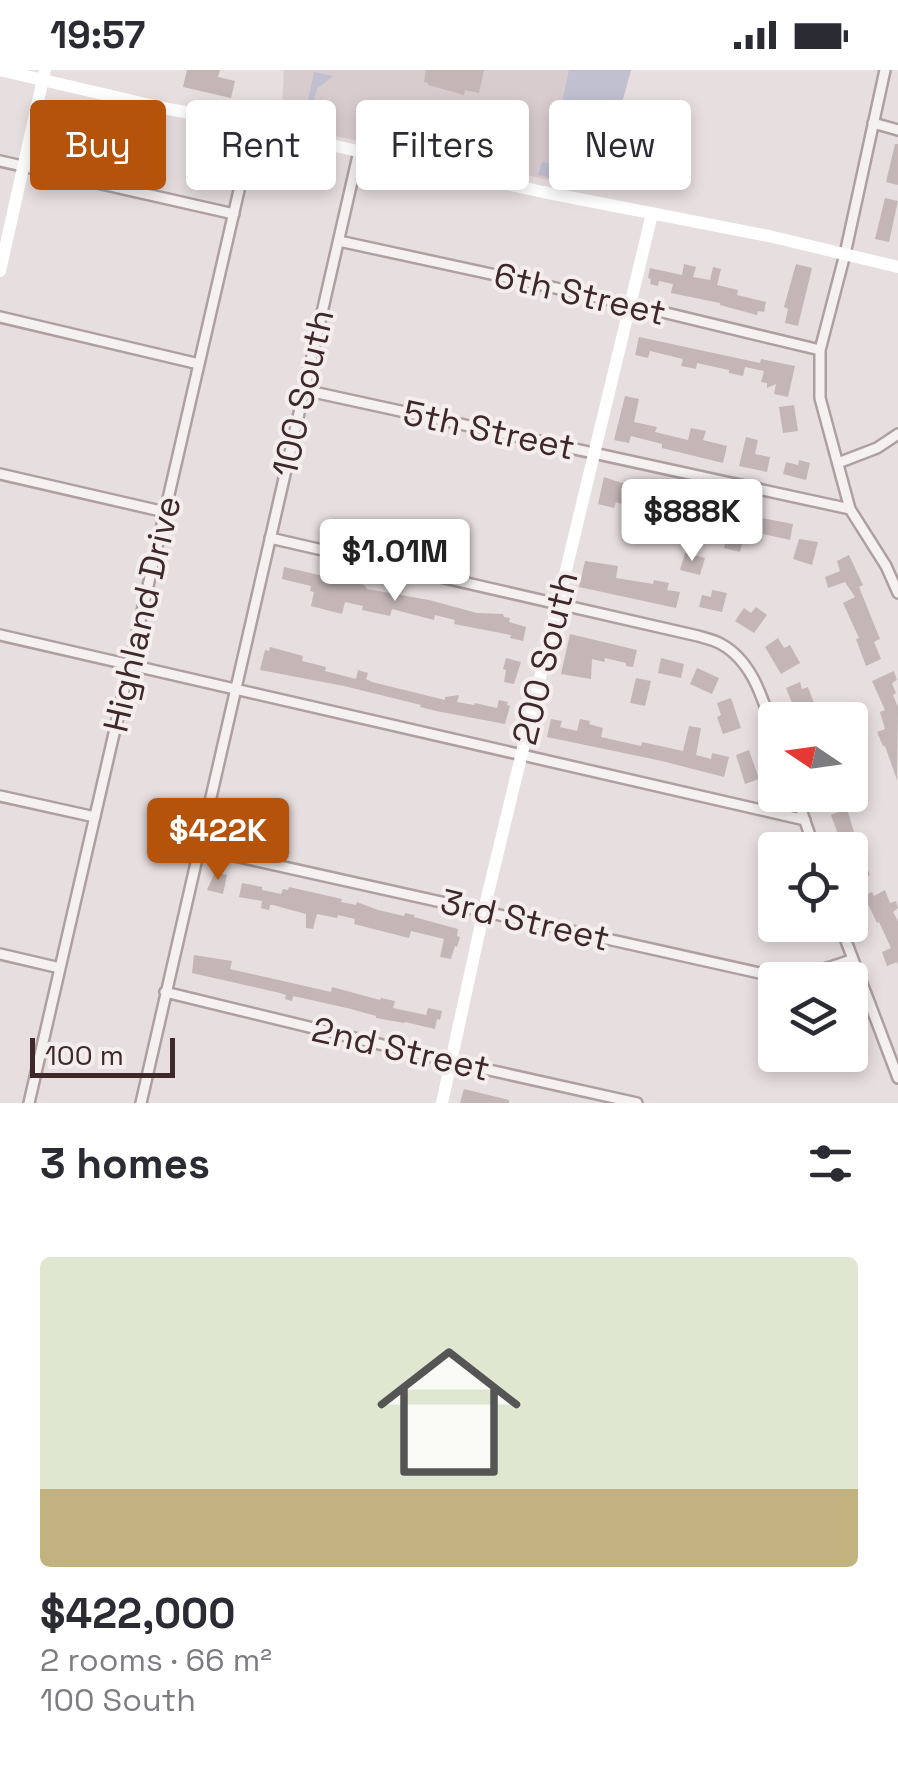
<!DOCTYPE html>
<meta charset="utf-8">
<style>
:root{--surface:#fff;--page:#f7f7f7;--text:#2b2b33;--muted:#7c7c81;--line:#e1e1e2;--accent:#b45309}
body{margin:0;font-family:"Space Grotesk",sans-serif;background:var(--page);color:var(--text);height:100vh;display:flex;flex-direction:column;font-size:38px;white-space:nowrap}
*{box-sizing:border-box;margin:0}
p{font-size:32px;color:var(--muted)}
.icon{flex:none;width:55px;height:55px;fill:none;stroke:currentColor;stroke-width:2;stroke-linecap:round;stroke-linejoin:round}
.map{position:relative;height:1033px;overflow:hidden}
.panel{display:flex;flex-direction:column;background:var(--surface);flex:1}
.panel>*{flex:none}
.hud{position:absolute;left:30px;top:30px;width:840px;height:90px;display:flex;gap:20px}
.needle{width:65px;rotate:283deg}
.controls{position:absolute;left:758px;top:632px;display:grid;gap:20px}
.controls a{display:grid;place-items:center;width:110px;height:110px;border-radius:10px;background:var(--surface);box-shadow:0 5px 15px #0003;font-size:50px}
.scale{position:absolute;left:30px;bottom:25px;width:145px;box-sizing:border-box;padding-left:10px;border:5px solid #3e282a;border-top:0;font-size:28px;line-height:35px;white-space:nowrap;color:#3e282a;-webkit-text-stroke:8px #f5eeef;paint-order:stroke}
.price{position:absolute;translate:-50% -85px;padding:0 22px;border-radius:10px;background:#fff;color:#222;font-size:32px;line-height:65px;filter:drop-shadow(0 2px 5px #0008)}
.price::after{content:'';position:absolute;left:50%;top:60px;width:30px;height:22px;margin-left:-15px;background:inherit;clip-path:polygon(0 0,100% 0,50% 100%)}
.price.active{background:var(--accent);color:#fff}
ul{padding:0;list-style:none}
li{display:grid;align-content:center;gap:20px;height:530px;padding:0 40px}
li+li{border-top:2px solid var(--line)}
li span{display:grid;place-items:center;height:310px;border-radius:10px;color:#555}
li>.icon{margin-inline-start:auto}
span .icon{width:180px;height:180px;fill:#fffc;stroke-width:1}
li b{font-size:42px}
h2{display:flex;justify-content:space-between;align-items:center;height:120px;padding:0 40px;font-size:42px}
.chip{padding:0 35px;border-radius:10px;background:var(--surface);box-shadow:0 5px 15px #0003;font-size:35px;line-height:90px}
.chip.active{background:var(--accent);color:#fff}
.status{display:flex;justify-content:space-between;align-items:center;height:70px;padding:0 50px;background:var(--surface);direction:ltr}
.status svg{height:28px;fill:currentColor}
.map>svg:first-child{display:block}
.built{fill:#d9ccce}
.green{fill:#c0c0d1}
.building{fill:#c4b6b7}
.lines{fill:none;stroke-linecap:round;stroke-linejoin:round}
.street-casing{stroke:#aea0a1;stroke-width:14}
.street{stroke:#f6f1f1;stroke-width:9}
.secondary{stroke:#fff;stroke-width:12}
.labels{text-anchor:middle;stroke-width:8;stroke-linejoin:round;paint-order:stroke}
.street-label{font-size:35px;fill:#3e282a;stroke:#f5eeef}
</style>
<div class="status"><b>19:57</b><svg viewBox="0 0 49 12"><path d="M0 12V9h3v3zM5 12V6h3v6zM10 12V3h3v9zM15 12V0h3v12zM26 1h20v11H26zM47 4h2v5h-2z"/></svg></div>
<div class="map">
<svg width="898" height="1033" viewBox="0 0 898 1033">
<rect width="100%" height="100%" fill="#e7dedf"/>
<path class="built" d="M284,0H631L599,120L281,55Z"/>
<path class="green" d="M569,0H631L598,118L538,105L542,92L549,93Z
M314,2L333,6L317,19L307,53L304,48Z"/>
<path class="building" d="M187,0H220L218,7L235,11L231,28L183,17Z
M426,0H484L479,23L465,20L464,25L428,15V13L424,12Z
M895,74H898V115L886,112Z
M885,128L898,131L889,172L875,169Z
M684,194L696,197L693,207L710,210L713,197L721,199L717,215L738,220L737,225L766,232L764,242L758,241L757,245L720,235V233L671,223L673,214L659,211L658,216L650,214L651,209L648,208L650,198L682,205Z
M796,194L812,198L798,256L785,253L788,239L784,237Z
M639,267L760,293L761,289L795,296L788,327L774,324L776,314L767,318V313L761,312L764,301L745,297L743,306L729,303V300L697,293L696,299L681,296L683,289L650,281L648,288L635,285Z
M625,326L639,329L634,352L657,357L655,362L688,370L691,358L706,361L703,370L727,376L723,393L662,378V374L631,366L629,373L614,370Z
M794,335L798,361L783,363L779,337Z
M746,367L758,370L755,384L770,387L767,402L739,396Z
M799,390L810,393L806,410L783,404L786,392L798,395Z
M604,407L646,421L713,434L712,438L793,454L790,470L746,460L740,482L724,478L729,457L659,447L616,432L614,438L598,434Z
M799,469L818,472L812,495L793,489Z
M685,483L705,488L700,505L680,500Z
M849,485L863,515L859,517L880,569L874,572L881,589L866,596L856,569L859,568L843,533L855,527L845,512L828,518L825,507L840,501L837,491Z
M585,491L618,496L616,508L653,514L654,510L669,513L667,520L680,522L676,538L579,517Z
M284,497L364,515L367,519L429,530L477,543L503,544L504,547L510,548L509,552L526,557L523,571L510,568L511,565L454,554L455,550L435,545L434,550L392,539L390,546L362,540L363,536L345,532L342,544L311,536L314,522L310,521L311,516L282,509Z
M712,520L727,523L722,542L699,537L702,525L711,527Z
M756,537L767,545L754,563L735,551L744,538L751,543Z
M570,564L637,580L633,597L626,596V593L605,588L604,592L592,589L591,609L561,604Z
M778,568L784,578L790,575L800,593L781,604L765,577Z
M270,577L303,586L302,591L326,597L325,601L356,609L358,600L368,603L366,609L372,612L445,630V627L459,625L457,632L474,635L475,633L497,638L499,630L508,632L507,635L510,636L505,654L436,641L420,637L421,635L344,616L260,600L265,580L269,581Z
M506,588L521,592L514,614L504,612L506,600L503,599Z
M661,588L684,594L681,608L658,603Z
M697,598L719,608L712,624L690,614Z
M894,601L897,610L892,613L896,623L893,625L898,637L897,710L885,676H883L877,662L885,659L880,642L885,640L872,611Z
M636,608L651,611L645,636L630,633Z
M800,612L802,619L808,617L814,633L811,634L816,650H799L786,618Z
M731,628L741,658L723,664L717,647L721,645L717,633Z
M551,649L562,651L560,657L577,661L580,649L590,651L589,654L603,658L601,667L641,676L642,672L683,681L689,656L701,658L696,685L711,689L712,683L729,687L724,707L662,691L547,667Z
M749,680L759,709L745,714L736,685Z
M847,739L854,762L839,767L831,745Z
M861,780L870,805L852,813L850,784Z
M215,802L227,805L223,824L207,820Z
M242,813L262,817V820L281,824L283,819L288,820L289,817L342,829L341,832L356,835L357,832L378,840L404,846L405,843L414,845V847L458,859L457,866L460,867L457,877L455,876L451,889L440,887L444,869L411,861L409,868L354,854L355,849L338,845L337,848L317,844L313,859L306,858V844L273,835H270L269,840L261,838L262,831L239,827Z
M885,820L890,833L896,831L898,838L893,842L898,851V895L897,892L887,896L882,882L891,878L879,852L877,853L869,836L865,837L861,826L872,822L874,826Z
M194,885L232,891L230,899L283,911L331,922L332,917L380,930L381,928L395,931L393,938L426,945L428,938L442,941L440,950L437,949L435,959L405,952L404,953L376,948V946L351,939L298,927L293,926L292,931L285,929L286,925L280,923L192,903Z
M464,1019L509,1030V1033H460Z"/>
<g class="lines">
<defs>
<path id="street" d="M885,0L845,184L820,280V328L850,439L886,496L898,523
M873,53L898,60
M0,91L234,144
M339,171L629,234L820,280
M0,247L199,294
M304,320L850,439
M838,393L877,378L898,364
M0,404L165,442
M270,468L698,566C705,568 714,570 721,574C754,592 764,633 775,666
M0,565L805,750
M796,725L815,780
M0,726L95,747
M199,778L764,904C799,906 818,902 851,890
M840,855L898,1008
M0,884L60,898
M165,922L453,992L637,1033
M29,1033L254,55
M141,1033L359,81"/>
</defs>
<use href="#street" class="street-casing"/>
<use href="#street" class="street"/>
<path class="secondary" d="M0,0L163,38L254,55L263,60L543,122L769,166L898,197
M0,201L45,0
M442,1033L484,840L652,144"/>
</g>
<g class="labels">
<g class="street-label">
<text transform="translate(580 224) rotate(13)" y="12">6th Street</text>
<text transform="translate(303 323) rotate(-77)" y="12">100 South</text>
<text transform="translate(489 360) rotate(12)" y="12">5th Street</text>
<text transform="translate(142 544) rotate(-77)" y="12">Highland Drive</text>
<text transform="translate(545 588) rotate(-76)" y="12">200 South</text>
<text transform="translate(525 850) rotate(13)" y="12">3rd Street</text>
<text transform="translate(401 979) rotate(13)" y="12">2nd Street</text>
</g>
</g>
</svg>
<div class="controls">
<a><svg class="needle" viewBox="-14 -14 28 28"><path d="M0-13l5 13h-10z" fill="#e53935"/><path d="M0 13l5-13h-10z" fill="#7c7c81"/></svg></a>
<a><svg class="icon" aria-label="locate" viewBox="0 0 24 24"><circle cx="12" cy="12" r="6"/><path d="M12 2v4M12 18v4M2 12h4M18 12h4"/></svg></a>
<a><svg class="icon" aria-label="layers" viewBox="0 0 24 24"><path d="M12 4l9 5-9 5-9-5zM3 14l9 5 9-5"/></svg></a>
</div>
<div class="scale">100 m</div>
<b class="price" style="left:692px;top:494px">$888K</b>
<b class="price" style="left:395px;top:534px">$1.01M</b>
<b class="price active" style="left:218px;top:813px">$422K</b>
<div class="hud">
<a class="chip active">Buy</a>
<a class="chip">Rent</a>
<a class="chip">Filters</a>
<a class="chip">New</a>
</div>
</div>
<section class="panel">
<h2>3 homes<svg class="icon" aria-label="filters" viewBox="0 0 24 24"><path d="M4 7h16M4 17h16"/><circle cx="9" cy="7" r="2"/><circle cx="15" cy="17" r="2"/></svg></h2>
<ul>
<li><span style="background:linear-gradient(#dfe7d0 75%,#c2b280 0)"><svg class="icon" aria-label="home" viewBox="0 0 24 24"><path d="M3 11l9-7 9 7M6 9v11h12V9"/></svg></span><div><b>$422,000</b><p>2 rooms · 66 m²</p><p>100 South</p></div></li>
</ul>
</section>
